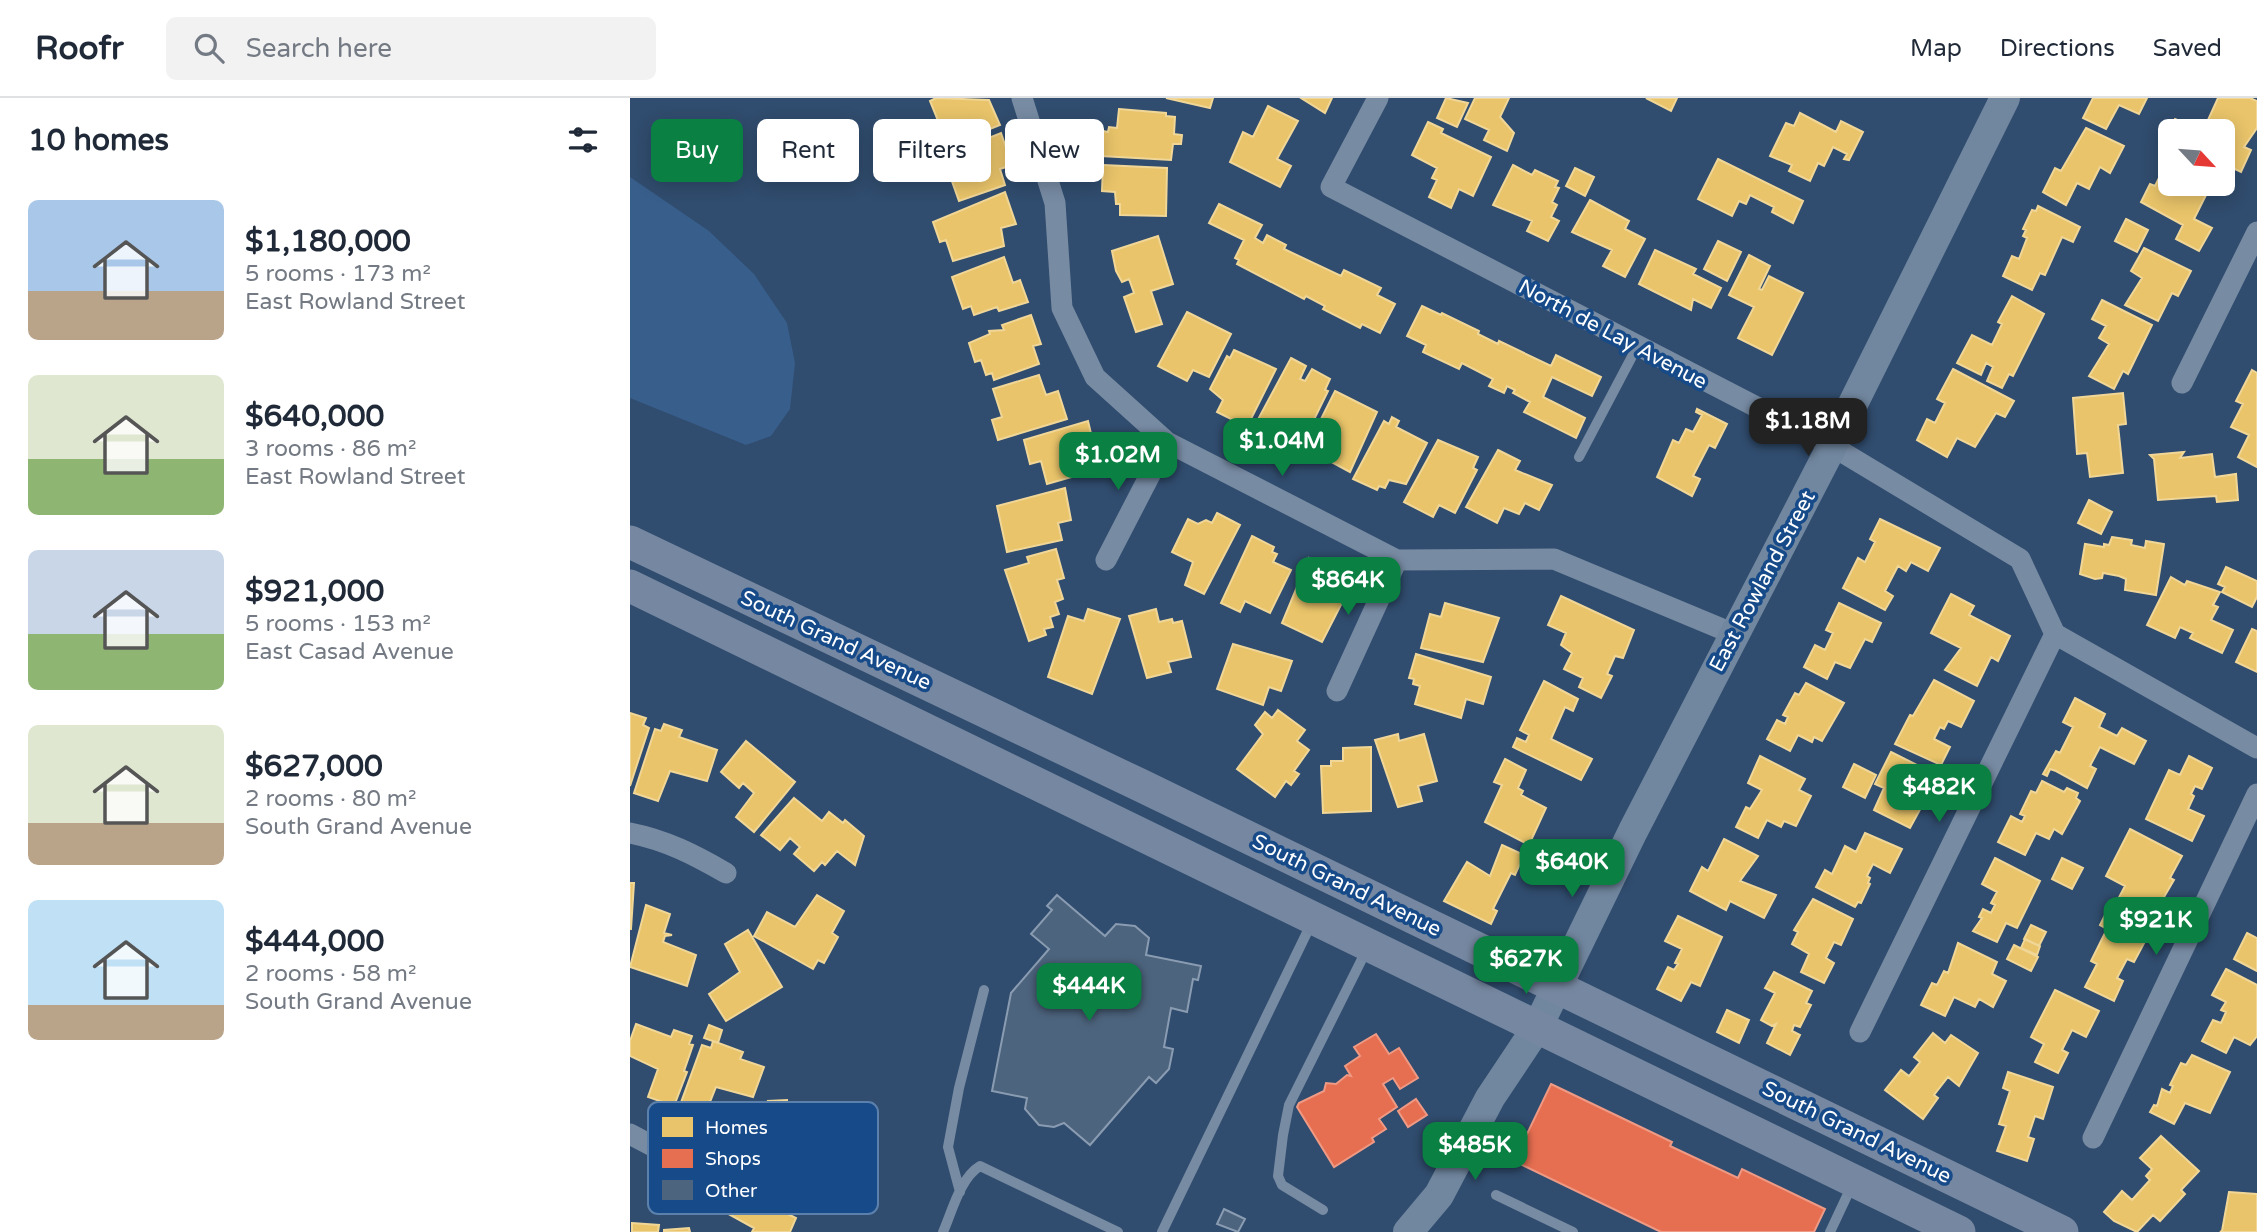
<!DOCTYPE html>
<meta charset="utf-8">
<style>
:root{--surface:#fff;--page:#f2f2f3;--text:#1f2937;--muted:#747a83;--line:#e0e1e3;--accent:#0b8043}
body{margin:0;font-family:"Varela Round",sans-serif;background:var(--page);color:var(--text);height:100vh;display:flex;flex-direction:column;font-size:26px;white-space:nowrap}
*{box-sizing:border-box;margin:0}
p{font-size:23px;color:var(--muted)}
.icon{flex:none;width:38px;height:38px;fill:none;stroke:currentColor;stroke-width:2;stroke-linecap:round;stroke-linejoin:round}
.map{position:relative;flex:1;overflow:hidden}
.drawer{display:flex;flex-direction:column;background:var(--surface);width:630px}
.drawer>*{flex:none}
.hud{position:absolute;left:21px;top:21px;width:665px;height:63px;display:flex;gap:14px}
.needle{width:46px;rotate:116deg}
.fabs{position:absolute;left:1528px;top:21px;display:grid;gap:14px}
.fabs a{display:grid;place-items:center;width:77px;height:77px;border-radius:10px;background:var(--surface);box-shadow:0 4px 18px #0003;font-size:35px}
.price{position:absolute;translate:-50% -60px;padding:0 16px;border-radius:14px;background:var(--accent);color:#fff;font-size:23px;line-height:46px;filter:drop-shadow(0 2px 4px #0008)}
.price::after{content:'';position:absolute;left:50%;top:42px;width:21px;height:16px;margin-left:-10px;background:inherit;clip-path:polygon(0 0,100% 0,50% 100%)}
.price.selected{background:#222;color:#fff}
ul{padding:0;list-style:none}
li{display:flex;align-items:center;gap:21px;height:175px;padding:0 28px}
li span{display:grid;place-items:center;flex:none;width:196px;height:140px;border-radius:10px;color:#555}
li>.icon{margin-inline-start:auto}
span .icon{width:84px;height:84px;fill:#fffc;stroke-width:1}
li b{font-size:30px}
h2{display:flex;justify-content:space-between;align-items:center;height:84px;padding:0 28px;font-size:30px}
.pill{padding:0 24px;border-radius:10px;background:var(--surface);box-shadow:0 4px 18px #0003;font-size:24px;line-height:63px}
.pill.selected{background:var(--accent);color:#fff}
header{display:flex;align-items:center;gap:42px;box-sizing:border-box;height:98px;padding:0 35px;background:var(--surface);border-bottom:2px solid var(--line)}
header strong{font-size:33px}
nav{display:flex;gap:38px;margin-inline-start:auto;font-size:24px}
.search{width:490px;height:63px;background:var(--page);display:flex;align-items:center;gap:18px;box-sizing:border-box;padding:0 24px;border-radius:10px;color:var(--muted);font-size:26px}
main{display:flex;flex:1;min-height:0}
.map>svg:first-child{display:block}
.water{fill:#385e8b}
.homes{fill:#e9c46a;stroke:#f0d697;stroke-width:2}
.shops{fill:#e76f51;stroke:#ee9a85;stroke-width:2}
.building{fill:#4d647e;stroke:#8a9cb1;stroke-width:2}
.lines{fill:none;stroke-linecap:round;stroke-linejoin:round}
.lane{stroke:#778ba3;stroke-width:10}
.street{stroke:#778ba3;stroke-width:21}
.secondary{stroke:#71879f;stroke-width:30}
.primary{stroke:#7688a1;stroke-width:33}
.labels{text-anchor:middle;stroke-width:7;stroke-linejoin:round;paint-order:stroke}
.street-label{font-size:21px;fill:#fff;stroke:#164a88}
.key{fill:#164a88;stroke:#5c80ac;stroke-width:2}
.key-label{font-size:19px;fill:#fff}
</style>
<header>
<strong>Roofr</strong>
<div class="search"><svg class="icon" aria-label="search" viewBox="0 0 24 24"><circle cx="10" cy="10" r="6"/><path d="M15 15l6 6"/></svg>Search here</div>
<nav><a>Map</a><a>Directions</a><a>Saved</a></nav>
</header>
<main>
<section class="drawer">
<h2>10 homes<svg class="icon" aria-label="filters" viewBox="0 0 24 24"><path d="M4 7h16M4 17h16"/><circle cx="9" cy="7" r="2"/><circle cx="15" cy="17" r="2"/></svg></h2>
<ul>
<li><span style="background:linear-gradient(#a9c7e8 65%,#b9a48a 0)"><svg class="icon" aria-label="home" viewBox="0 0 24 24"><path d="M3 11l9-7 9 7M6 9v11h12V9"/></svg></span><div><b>$1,180,000</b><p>5 rooms · 173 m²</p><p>East Rowland Street</p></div></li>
<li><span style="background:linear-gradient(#dfe7d0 60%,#8fb573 0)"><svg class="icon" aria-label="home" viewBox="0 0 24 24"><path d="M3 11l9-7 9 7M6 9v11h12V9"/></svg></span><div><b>$640,000</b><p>3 rooms · 86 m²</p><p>East Rowland Street</p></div></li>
<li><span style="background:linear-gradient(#c9d6e8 60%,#8fb573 0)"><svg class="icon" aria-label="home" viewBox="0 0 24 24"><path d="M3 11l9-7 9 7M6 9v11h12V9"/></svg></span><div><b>$921,000</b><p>5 rooms · 153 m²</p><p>East Casad Avenue</p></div></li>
<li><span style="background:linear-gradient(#dfe7d0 70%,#b9a48a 0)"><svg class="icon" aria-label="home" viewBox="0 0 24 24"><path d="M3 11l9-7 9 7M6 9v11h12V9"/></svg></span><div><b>$627,000</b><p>2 rooms · 80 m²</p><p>South Grand Avenue</p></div></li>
<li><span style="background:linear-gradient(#bfe0f5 75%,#b9a48a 0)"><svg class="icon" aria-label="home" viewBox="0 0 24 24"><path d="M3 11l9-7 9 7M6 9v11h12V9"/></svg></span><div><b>$444,000</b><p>2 rooms · 58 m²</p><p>South Grand Avenue</p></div></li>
</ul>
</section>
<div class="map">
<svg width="1627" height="1134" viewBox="0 0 1627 1134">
<rect width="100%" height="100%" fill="#304c6e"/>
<path class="water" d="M0,79L79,133L124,176L157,225L165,265L160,311L141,338L116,347L0,300Z"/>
<path class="homes" d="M306,0L359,2L370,27L310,51L300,29L309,25L300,3Z
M536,0H583L580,10Z
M671,0H702L695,15Z
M816,0L838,5L827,29L807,20Z
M845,0H879L870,19L884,35L877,53L854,42L859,32L835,21Z
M1016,0H1047L1041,13Z
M1463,0H1517L1509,16L1489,7L1476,31L1453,20Z
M1588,0H1620L1627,3V30L1614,49L1621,52L1611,74L1592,65L1596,47L1592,45V33H1573Z
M638,8L668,23L647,61L661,68L650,89L600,64L613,34L623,39Z
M489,11L536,15V18L545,19L544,36L552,37L551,46H543L541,62L471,58L473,33L478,34L479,29L487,30Z
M1170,15L1206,34L1211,23L1233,34L1219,62L1214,61L1217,56L1203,49L1194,68L1188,65L1180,83L1159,73L1162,67L1140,58L1156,25L1164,28Z
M1545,21L1568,32L1540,33V47L1534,44Z
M798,24L813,31L811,35L861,59L843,98L829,91L821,110L799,99L807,82L802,80L807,70L782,57Z
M1456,30L1494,48L1480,75L1470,69L1459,91L1447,85L1436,107L1413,94L1425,70L1431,73Z
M371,35L382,67L370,71L375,87L329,103L313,58Z
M1540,58V86H1583L1582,95L1578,93L1564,121L1582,130L1569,153L1546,141L1553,127L1511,104L1520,86L1525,88Z
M1088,61L1173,103L1163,125L1142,114L1144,109L1120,97L1116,106L1109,103L1102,118L1068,101Z
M473,67L537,70L536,118L490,117V106H486L485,94L472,93Z
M883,67L902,77L905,72L928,83L925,89L929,90L922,104L927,107L921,119L929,123L918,143L897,133L902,123L863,107Z
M945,70L964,79L955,98L936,88Z
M375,94L386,126L371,130L374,148L323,163L316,142L310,144L303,124Z
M960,102L999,123L995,131L1015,141L995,179L973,168L982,152L942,134Z
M589,106L632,127L625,140L633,145L637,137L656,147L654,151L711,178L714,172L751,190L747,197L765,206L750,235L732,226L730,230L693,211L695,208L676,198L674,201L607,166L609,162L605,160L614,142L579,125Z
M1408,108L1450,129L1443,144L1432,139L1415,177L1410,175L1402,192L1373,178L1382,158L1389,161L1397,140L1393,138L1396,132L1393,131L1402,112L1406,113Z
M1496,121L1518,132L1507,154L1485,143Z
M528,138L543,186L521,193L532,226L506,234L494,199L504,195L499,181L492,184L486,173L482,153Z
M1088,143L1111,154L1097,183L1074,171Z
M1514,150L1561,173L1548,198L1542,195L1528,223L1495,207L1512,180L1501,173Z
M1025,152L1066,171L1063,176L1091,190L1081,210L1063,201L1061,212L1009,186Z
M1119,157L1140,168L1129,191L1132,192L1139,178L1173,195L1142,257L1108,240L1124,209L1099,197Z
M374,159L383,185L390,182L398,204L369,213L367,209L344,217L341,208L333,211L322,179Z
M1382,198L1414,216L1383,278L1379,276L1372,290L1357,283L1363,269L1356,265L1351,277L1327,265L1342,237L1362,247L1372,226L1368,224Z
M1472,202L1522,227L1498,276L1493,273L1484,291L1459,278L1479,246L1469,240L1476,228L1462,221Z
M792,208L811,217L812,215L849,233L848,236L868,246L869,243L921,268L926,257L971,279L962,298L922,279L913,299L955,320L946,340L894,314L900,304L883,295L885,292L877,288L874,295L859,288L863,281L832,265L829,271L793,254L796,247L777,238Z
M557,214L601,236L579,279L563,272L557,283L528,268Z
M401,217L411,246L403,248L409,266L364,282L362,275L356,277L351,262L345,264L339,245L360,236L359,233L374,232L372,227Z
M604,252L646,271L617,329L587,314L593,302L580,291L597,258L600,260Z
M661,260L676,268L670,281L675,283L682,271L700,281L695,292L698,293L676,338L661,330L654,342L625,327Z
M1323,271L1384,303L1375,319L1366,315L1345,349L1327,340L1317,359L1287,342L1297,321L1305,325L1315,305L1307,301Z
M1622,272L1627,275V369L1608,359L1619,337L1601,329L1613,306L1606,303Z
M409,277L416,297L428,293L437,321L368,342L362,322L372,319L363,291Z
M705,293L747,314L720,374L696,361L702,349L689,342L691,339L684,335Z
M1493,295L1496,326L1488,327L1493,375L1460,379L1457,355L1447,356L1443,300Z
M1067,311L1097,326L1085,350L1079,347L1063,378L1070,381L1062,398L1027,379L1043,342L1049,345L1056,331L1063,334L1072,317L1066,314Z
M762,319L769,323L766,329L797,345L776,386L759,382L755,390L749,388L747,392L723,381L754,323L759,326Z
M458,323L464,348L454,351V363L449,364L452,376L417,386L411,363L400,366L394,342Z
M808,342L848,359L843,370L847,372L825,415L809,407L803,419L774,404Z
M868,352L890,363L885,372L922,387L909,412L895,405L889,416L874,410L867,425L836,409Z
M1554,354L1550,360L1582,356L1585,379L1606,376L1608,402L1587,404L1586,398L1528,402L1524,361L1520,357Z
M435,390L441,422L428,425L432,442L377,454L367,408Z
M1459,402L1482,414L1471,436L1448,425Z
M587,415L610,427L574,496L555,487L563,464L542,454L558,421L568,426L576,422L582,425Z
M1250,421L1310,450L1298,473L1281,464L1276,473L1268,468L1255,493L1263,498L1255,512L1213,490L1228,460L1235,464L1245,444L1240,441Z
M622,438L644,449L642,454L647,456L643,464L661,472L640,515L615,503L610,514L591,505Z
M1482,439L1502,442L1501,447L1515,450L1516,443L1534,446L1526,497L1495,492L1496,481L1489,478L1473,475L1472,480L1465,481L1450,476L1455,446L1474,449V446L1479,447Z
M426,451L434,480L427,482L433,501L425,504L429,516L420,519L423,529L414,531L416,537L399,543L375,472L399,465L397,459Z
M679,460L719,482L713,496L716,497L692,544L652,525Z
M1596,469L1627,483V499L1622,509L1592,494L1595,489L1588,486Z
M1541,479L1555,487L1557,483L1590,494L1583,507L1588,509L1581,522L1603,532L1592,555L1560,540L1563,535L1550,529L1545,540L1517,527Z
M1321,496L1344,508L1339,517L1380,538L1368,563L1361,559L1347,588L1315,572L1331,550L1301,535Z
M931,498L1004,532L993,560L985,558L977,576L982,578L971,600L949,589L953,580L934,571L942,555L931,547L936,535L918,527Z
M815,505L869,520L853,564L791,550L800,516L811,519Z
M1209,505L1251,525L1242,544L1235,541L1220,570L1205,564L1197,581L1174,569L1185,547L1195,552L1203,535L1196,532Z
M458,511L490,521L462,596L418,579L438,518L454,523Z
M526,511L529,524L542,521L543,525L552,523L561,559L538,564L541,574L517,580L499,518Z
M1622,531L1627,533V574L1606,564Z
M603,546L662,563L651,593L639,589L633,607L587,591Z
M786,556L861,579L853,606L836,601L831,620L785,606L790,588L783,586L784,581L779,580Z
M1304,582L1344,603L1331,629L1318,623L1314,631L1310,629L1304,641L1320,649L1311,667L1265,646L1280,617L1283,618Z
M914,583L948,601L943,613L935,609L921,641L962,661L951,682L883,649L887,640L896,644L899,637L890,632Z
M1176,585L1214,605L1192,643L1184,639L1182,644L1168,637L1160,653L1137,641L1147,622L1155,626L1158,619L1153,617L1165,595L1169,597Z
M1445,600L1475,616L1469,629L1487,638L1492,630L1516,643L1504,666L1470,649L1460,668L1466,671L1457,690L1426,673L1420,671L1417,678L1413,676L1426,653L1430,655L1443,629L1433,624Z
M648,612L675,632L667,643L679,652L664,673L669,676L661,687L656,683L645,699L607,671L633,636L625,627L635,614L642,620Z
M0,615L16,620L13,627L19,630L0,688Z
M34,626L52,632L49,639L87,652L77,683L40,673L28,703L4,695L25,631L31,633Z
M768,636L769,643L794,636L807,683L788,688L792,703L768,709L745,642Z
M116,643L165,684L124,734L106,719L124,695L113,685L109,690L91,674Z
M741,649V713L693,715L691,668H701V663H713V650Z
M1261,654L1301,674L1285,704L1292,708L1280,730L1244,712L1254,690L1245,686Z
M1130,658L1175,681L1169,692L1181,698L1166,728L1154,723L1151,729L1137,722L1128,740L1106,729L1116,709L1120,711L1132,692L1118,685Z
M1559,658L1582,670L1572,691L1565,688L1561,696L1564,698L1558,711L1574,718L1562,743L1516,721L1539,672L1550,677Z
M875,661L896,672L888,690L893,693L891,697L916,710L899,747L855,724L872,687L864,684Z
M1224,666L1246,677L1235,700L1213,689Z
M1412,683L1434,694L1437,690L1448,695L1446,700L1450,703L1432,736L1424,731L1419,741L1406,735L1395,757L1368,744L1381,718L1392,724L1395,718L1390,716L1401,693L1406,695Z
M164,700L192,723L199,714L213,725L215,722L234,738L225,767L207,753L195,767L192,764L184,773L164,756L170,749L160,740L150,752L131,737Z
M1500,731L1552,758L1540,780L1544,782L1520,823L1486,805L1495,788L1476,778Z
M1235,735L1272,751L1260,775L1243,766L1237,778L1240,780L1238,785L1240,786L1231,805L1228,804L1225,809L1186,789L1195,772L1202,776L1215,748L1226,754Z
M1094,741L1128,758L1110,783L1146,797L1134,820L1100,803L1096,812L1060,793L1072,769L1078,773Z
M872,747L894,757L885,777L881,775L863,811L867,813L861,826L814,803L837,764L860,778Z
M1365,760L1410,783L1387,830L1376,825L1367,844L1343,833L1352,820L1349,819L1353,811L1361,815L1365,807L1361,805L1367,794L1352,786Z
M1432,760L1453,770L1442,791L1422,781Z
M0,785H4L1,831H0Z
M187,797L214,813L202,835L208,839L194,865L188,862L183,871L124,838L137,814L165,829Z
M1183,801L1223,821L1211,847L1204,844L1196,860L1204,865L1194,885L1171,874L1179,856L1162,846L1168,834L1164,832Z
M16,807L40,816L34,835L42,837L35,838L33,844L66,857L57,888L0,869Z
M1477,813L1520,834L1504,864L1497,861L1487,880L1493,883L1484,903L1455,889L1467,866L1461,863L1477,831L1470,827Z
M1048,818L1092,839L1070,888L1061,884L1051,903L1027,891L1038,869L1044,872L1048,866L1045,865L1052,851L1035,843Z
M1401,827L1416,834L1409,848L1394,841Z
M118,832L152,889L96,923L79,896L110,874L95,846Z
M1617,835L1627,840V873L1604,861Z
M1395,841L1410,848L1407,857L1391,850Z
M1328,845L1367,864L1362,876L1376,883L1363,909L1349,901L1345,909L1324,899L1315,918L1291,907L1302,885L1307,887L1314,873L1318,875Z
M1384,847L1408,859L1401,873L1377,861Z
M1596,871L1627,887V938L1620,947L1604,939L1596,955L1572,943L1583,922L1591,925L1596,914L1591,912L1596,904L1582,897Z
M1144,874L1182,893L1176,905L1181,907L1170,929L1164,927L1162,933L1170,937L1160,957L1137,945L1146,926L1142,928L1131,922L1145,895L1135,890Z
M1425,892L1469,913L1456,939L1442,932L1432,952L1438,955L1428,975L1405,964L1414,946L1401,939Z
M1097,912L1119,922L1109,945L1087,934Z
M6,926L41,939L44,932L62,938L59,946L63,947L54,973L57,974L44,1008L18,999L28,971L0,958V943Z
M79,927L92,932L88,945L74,940Z
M1303,935L1315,945L1321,937L1348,955L1329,988L1318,979L1304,997L1308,1000L1293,1021L1255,992L1271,972L1279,978L1290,964L1284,959Z
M83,943L113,954L110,961L134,969L123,999L86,989L74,1019L49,1010L72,947L81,950Z
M1562,957L1600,974L1580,1015L1555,1005L1544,1026L1520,1014L1524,1007L1527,1008L1532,991L1540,995L1543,988L1540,987L1551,965L1556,967Z
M1378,974L1423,989L1413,1021L1405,1018L1398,1039L1404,1041L1397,1063L1367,1053L1376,1028L1369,1026L1380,993L1373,990Z
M157,1002V1025H165L166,1073L161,1074L162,1099H142V1092L129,1093V1086L111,1087L109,1052H115L116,1061L125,1060L124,1048H115L114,1021H126L125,1014L134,1013V1007H139L138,1003Z
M1531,1038L1569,1073L1551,1092L1555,1096L1530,1123L1523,1117L1507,1134L1484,1123L1474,1114L1492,1093L1502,1102L1520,1082L1516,1078L1522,1071L1510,1060Z
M107,1091L166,1120L160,1134H122L124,1130L95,1114Z
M1599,1094L1627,1096V1134H1590L1592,1133Z
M2,1125L29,1127L28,1134H2Z
M59,1130L60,1134H34V1132Z"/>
<path class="shops" d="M746,936L759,956L769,950L788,980L770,991L763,980L753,986L767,1009L749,1021L756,1031L742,1040L744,1044L704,1069L667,1009L669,1005L694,993L696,985L706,986L717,977L721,978L715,968L730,958L724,949Z
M921,986L1042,1044L1040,1048L1108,1080L1112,1071L1195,1111L1184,1134H1031L884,1063Z
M786,1001L797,1017L778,1029L768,1013Z"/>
<path class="building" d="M427,797L475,838L486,826L505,828L519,840L516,857L571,868L568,882L563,881L557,914L541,910L534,949L543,951L539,971L526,985L519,979L460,1047L434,1025L424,1029L409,1027L395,1011L397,1000L362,993L381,895L419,851L401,836L422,812L417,808Z
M594,1111L615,1121L608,1134L587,1126Z"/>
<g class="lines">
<path class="lane" d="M949,359L1007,249
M330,1094L318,1049L329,990L354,892
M866,1097L943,1134
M693,1112L652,1087L648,1078L653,1037L659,1007L738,849
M313,1134C322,1114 330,1080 350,1068L488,1134
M532,1134L683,822
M1200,1134L1223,1085"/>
<path class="street" d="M392,0L425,105L432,210L465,279L537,344L767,462L924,461L1104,536
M748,0L701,89L1202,348L1390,461L1425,536L1627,650
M1552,285L1627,134
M476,462L537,344
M707,593L767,462
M0,735C36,742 65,757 96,775
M1230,934L1425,536
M0,1036L49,1062
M1463,1040L1627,696"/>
<path class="secondary" d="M778,1134L809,1097L860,1000L908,928L1003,733L1202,348L1375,0"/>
<path class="primary" d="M0,444L510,687L1432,1134
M0,488L1329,1134"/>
</g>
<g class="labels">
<g class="street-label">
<text transform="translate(983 236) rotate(28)" y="7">North de Lay Avenue</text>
<text transform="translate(1132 483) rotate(-62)" y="7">East Rowland Street</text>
<text transform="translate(206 542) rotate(25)" y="7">South Grand Avenue</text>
<text transform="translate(717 787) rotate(26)" y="7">South Grand Avenue</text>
<text transform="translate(1227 1034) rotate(26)" y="7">South Grand Avenue</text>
</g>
</g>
<rect x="18" y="1004" width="230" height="112" rx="10" class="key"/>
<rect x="32" y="1019" width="31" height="20" fill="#e9c46a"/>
<rect x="32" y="1051" width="31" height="19" fill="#e76f51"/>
<rect x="32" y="1082" width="31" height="20" fill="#4d647e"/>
<g class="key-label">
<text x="75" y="1036">Homes</text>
<text x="75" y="1067">Shops</text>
<text x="75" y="1099">Other</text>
</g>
</svg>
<div class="fabs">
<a><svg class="needle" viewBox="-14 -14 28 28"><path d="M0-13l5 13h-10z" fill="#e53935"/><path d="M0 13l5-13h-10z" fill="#747a83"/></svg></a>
</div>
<b class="price selected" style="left:1178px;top:360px">$1.18M</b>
<b class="price" style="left:652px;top:380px">$1.04M</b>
<b class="price" style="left:488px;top:394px">$1.02M</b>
<b class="price" style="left:718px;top:519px">$864K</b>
<b class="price" style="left:1309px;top:726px">$482K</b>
<b class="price" style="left:942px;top:801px">$640K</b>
<b class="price" style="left:1526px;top:859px">$921K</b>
<b class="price" style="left:896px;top:898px">$627K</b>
<b class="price" style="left:459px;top:925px">$444K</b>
<b class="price" style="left:845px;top:1084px">$485K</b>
<div class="hud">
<a class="pill selected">Buy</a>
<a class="pill">Rent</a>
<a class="pill">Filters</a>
<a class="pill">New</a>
</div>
</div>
</main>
